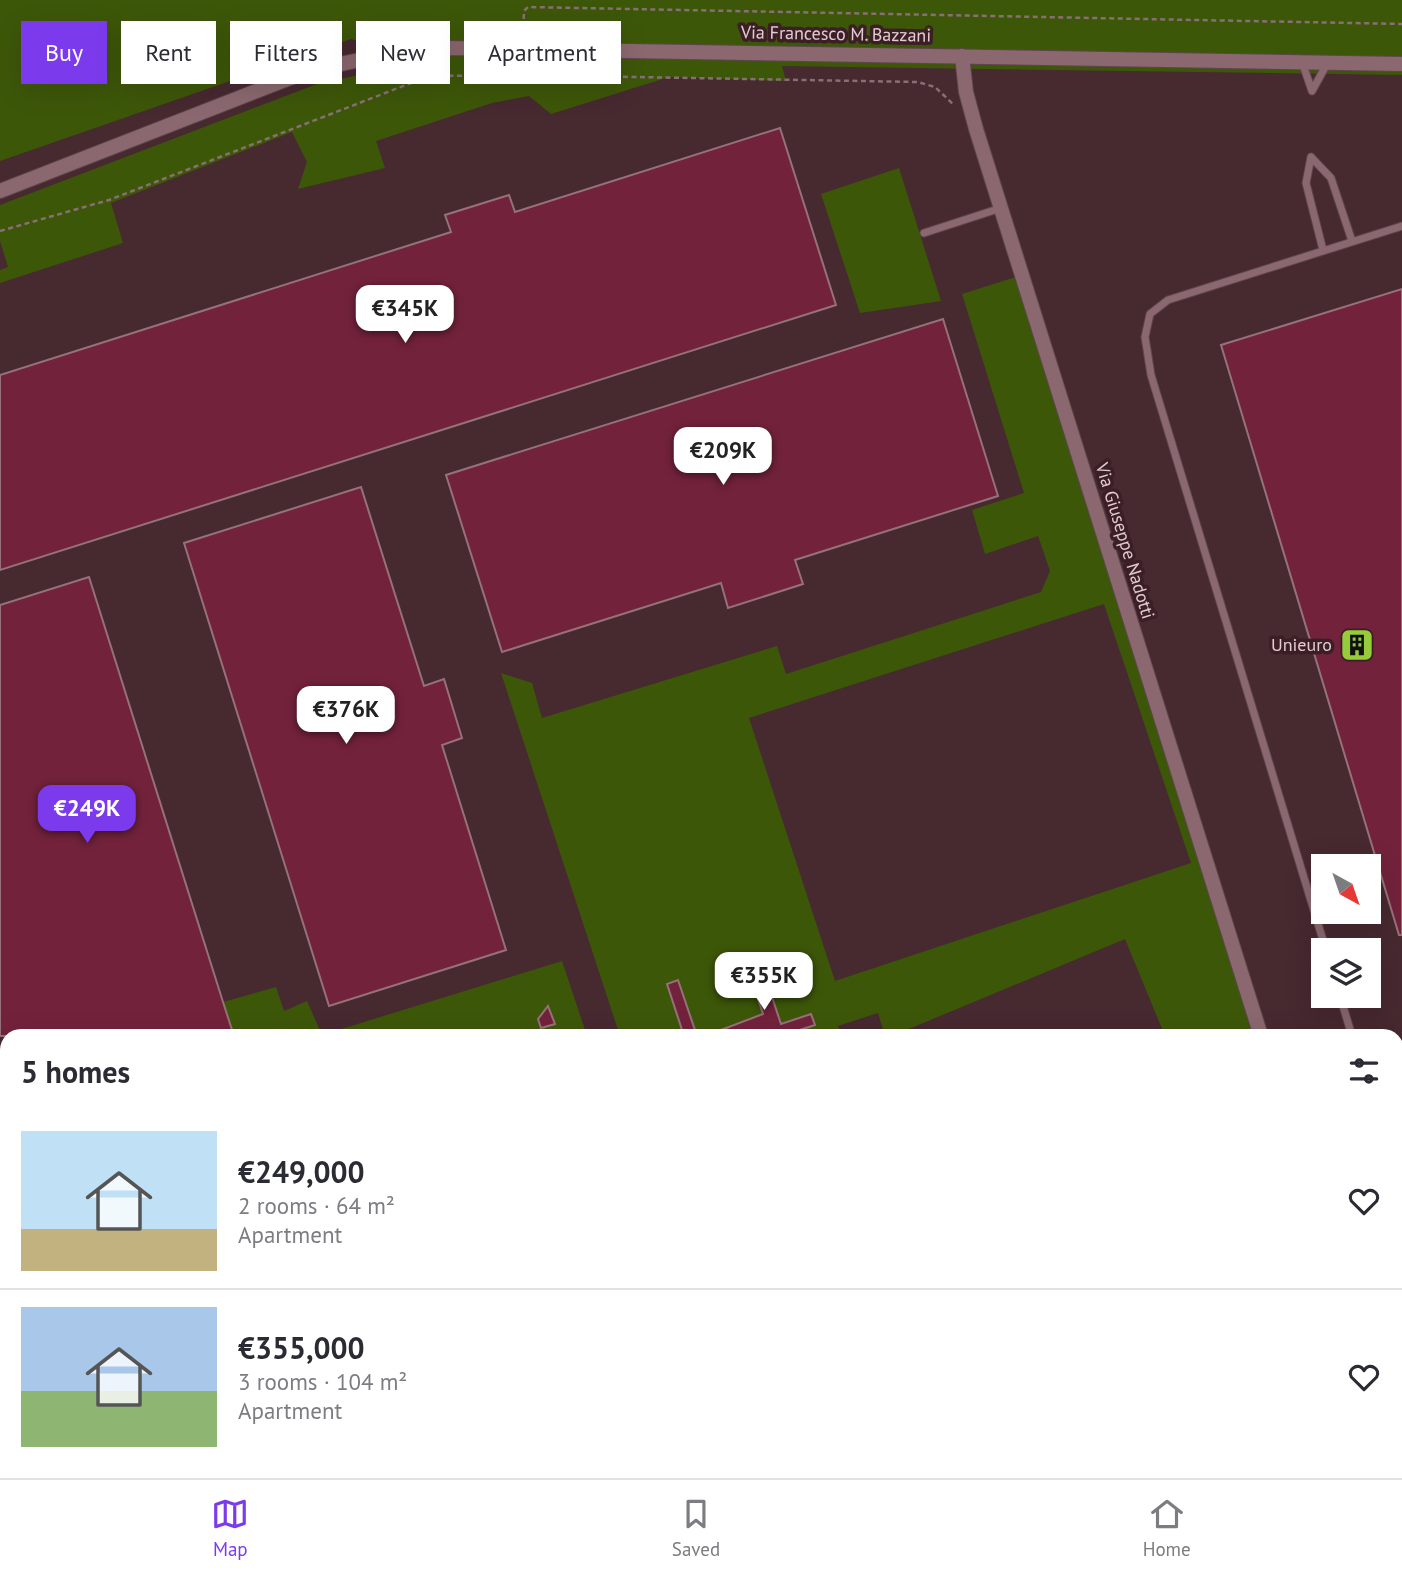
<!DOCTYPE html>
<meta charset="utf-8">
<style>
:root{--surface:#fff;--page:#f7f7f7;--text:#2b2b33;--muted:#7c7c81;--line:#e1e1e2;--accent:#7c3aed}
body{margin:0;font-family:"PT Sans",sans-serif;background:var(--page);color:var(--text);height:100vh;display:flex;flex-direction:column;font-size:26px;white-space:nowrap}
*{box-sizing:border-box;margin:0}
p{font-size:23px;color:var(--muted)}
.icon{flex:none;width:38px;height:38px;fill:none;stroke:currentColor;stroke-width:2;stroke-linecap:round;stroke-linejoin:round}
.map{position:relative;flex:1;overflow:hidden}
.side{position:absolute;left:0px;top:1029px;width:1404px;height:450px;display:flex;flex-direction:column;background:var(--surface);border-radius:21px 21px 0 0;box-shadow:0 7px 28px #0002}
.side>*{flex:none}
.top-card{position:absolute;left:21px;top:21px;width:700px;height:63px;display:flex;gap:14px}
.needle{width:46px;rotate:140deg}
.tools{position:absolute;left:1311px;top:854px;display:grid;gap:14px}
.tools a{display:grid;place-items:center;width:70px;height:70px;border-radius:0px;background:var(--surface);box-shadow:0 7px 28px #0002;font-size:35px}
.price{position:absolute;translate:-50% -60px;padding:0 16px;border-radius:14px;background:#fff;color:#222;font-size:23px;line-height:46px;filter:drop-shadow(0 2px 4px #0008)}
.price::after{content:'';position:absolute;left:50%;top:42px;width:21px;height:16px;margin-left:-10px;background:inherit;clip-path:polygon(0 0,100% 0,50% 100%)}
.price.on{background:var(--accent);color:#fff}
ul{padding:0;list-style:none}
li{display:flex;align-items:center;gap:21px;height:175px;padding:0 21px}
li+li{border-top:2px solid var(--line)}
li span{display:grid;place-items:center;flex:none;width:196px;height:140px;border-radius:0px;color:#555}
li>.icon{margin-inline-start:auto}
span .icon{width:84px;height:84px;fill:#fffc;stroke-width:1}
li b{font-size:30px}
h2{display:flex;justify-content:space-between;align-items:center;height:84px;padding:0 21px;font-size:30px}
.tag{padding:0 24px;border-radius:0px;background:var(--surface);box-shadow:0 7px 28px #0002;font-size:24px;line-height:63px}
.tag.on{background:var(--accent);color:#fff}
.tabs{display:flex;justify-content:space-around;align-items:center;height:98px;border-top:2px solid var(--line);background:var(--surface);font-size:19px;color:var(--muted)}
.tabs a{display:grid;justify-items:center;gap:4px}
.tabs .on{color:var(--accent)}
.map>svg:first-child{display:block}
.green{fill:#3d5709;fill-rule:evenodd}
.building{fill:#73223c;stroke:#957279;stroke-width:2}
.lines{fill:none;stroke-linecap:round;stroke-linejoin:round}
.service-casing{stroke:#5f464c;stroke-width:9}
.minor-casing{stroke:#5f464c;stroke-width:16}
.path{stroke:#896f75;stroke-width:2.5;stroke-dasharray:5 3.5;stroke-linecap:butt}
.service{stroke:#8b6870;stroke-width:7}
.minor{stroke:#8b6870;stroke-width:14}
.labels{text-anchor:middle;stroke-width:7;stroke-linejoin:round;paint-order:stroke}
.street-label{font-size:18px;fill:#e1cdd1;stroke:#3c1f26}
.poi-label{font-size:18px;fill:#e1cdd1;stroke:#3c1f26;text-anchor:end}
</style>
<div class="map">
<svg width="1402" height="1478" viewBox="0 0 1402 1478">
<rect width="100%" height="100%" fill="#472930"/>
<path class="green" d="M0,0H1402V75L782,66L786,81L669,77L551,114L529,96L492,103L376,141L385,168L298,189L307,162L292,132L111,203L123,243L0,283V270L8,267L0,241V205L317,84L425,61L351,39L0,161Z
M899,168L941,301L860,313L821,194Z
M1022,275L1263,1036H1165L1125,939L892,1036H885L878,1013L838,1026L842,1036H620L501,673L532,683L542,718L777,646L786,674L1041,592L1050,571L1038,536L985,554L972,510L1024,493L962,294ZM1104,604L1191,863L835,981L749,718Z
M562,961L587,1036H234L223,1002L276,987L284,1011L307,1001L322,1035Z
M7,1145V1463L0,1465V1147Z
M1324,1472H1396L1402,1478H1321Z"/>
<path class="building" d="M780,128L836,305L0,570V375L451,232L445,215L509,195L515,212Z
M1402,289V935H1399L1221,345Z
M943,319L998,496L795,560L803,584L728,608L721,583L502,652L446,475Z
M361,487L424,686L444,679L462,738L442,745L506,950L329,1006L184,543Z
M89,577L223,1002L234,1036H0V605Z
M758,955L781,1024L811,1014L815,1025L781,1036H705L763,1014L745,960Z
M678,980L697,1036H684L667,984Z
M548,1006L555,1024L541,1028L538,1019Z"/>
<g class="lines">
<defs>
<path id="service" d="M1302,62L1312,91
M1312,91L1328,62
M1311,157L1331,178L1352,241
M1311,157L1306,183L1323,250
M924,233L1001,208
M1326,950L1151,375L1145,337L1150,314L1168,300L1402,226
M1340,996L1352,1036
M267,1036L275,1033L284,1036
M1396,1181L1402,1184
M0,1321L7,1325
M50,1472L55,1478
M722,1472L725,1478"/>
<path id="minor" d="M962,56L966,92L976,129L1261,1036
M0,191L290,78C341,61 392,53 445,48L1402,64
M0,1243L7,1241
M1396,1457L1402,1474"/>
</defs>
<use href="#service" class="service-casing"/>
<use href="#minor" class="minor-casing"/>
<path class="path" d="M523,36L524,11L528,7L1402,24
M521,75L918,82L935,87L954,105
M0,231L109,200L429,76L521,75L522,64"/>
<use href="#service" class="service"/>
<use href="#minor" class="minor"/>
</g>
<defs>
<symbol id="building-square" viewBox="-11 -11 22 22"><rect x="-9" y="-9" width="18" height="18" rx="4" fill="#96cc39" stroke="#3c1f26"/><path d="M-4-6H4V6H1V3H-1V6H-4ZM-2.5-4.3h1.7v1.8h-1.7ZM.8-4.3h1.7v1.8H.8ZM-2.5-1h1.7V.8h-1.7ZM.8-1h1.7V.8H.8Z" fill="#111"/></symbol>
</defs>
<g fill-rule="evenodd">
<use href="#building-square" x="1338" y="626" width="38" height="38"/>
</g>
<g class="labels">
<g class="street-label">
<text transform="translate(836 34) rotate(1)" y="6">Via Francesco M. Bazzani</text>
<text transform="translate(1125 541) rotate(73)" y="6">Via Giuseppe Nadotti</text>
</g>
<g class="poi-label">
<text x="1332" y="651">Unieuro</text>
</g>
</g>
</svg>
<div class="tools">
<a><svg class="needle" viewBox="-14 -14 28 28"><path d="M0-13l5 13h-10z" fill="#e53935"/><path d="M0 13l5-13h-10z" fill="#7c7c81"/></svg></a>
<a><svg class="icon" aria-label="layers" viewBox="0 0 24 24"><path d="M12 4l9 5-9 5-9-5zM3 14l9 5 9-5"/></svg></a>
</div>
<b class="price" style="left:405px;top:345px">€345K</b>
<b class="price" style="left:723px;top:487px">€209K</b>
<b class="price" style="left:346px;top:746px">€376K</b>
<b class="price on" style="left:87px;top:845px">€249K</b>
<b class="price" style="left:764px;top:1012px">€355K</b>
<div class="top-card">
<a class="tag on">Buy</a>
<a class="tag">Rent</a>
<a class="tag">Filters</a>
<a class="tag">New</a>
<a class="tag">Apartment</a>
</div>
<section class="side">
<h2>5 homes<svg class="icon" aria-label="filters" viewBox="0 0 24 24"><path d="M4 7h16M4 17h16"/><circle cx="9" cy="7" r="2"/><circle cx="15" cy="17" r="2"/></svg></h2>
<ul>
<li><span style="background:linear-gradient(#bfe0f5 70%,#c2b280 0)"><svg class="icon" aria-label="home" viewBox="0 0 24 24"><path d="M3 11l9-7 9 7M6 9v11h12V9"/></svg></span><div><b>€249,000</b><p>2 rooms · 64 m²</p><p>Apartment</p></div><svg class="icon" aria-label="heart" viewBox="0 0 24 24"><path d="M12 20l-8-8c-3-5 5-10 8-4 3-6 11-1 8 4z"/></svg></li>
<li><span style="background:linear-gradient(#a9c7e8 60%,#8fb573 0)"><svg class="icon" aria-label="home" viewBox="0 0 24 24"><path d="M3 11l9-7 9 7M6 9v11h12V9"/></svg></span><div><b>€355,000</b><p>3 rooms · 104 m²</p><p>Apartment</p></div><svg class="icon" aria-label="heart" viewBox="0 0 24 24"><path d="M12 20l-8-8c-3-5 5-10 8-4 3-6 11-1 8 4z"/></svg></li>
</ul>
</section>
</div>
<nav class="tabs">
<a class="on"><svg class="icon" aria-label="map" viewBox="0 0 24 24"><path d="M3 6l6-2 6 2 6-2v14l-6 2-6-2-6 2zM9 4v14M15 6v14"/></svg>Map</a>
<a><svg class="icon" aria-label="saved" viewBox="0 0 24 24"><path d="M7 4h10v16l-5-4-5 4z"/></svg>Saved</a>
<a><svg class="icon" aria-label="home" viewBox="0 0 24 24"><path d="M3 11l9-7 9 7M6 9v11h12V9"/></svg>Home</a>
</nav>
